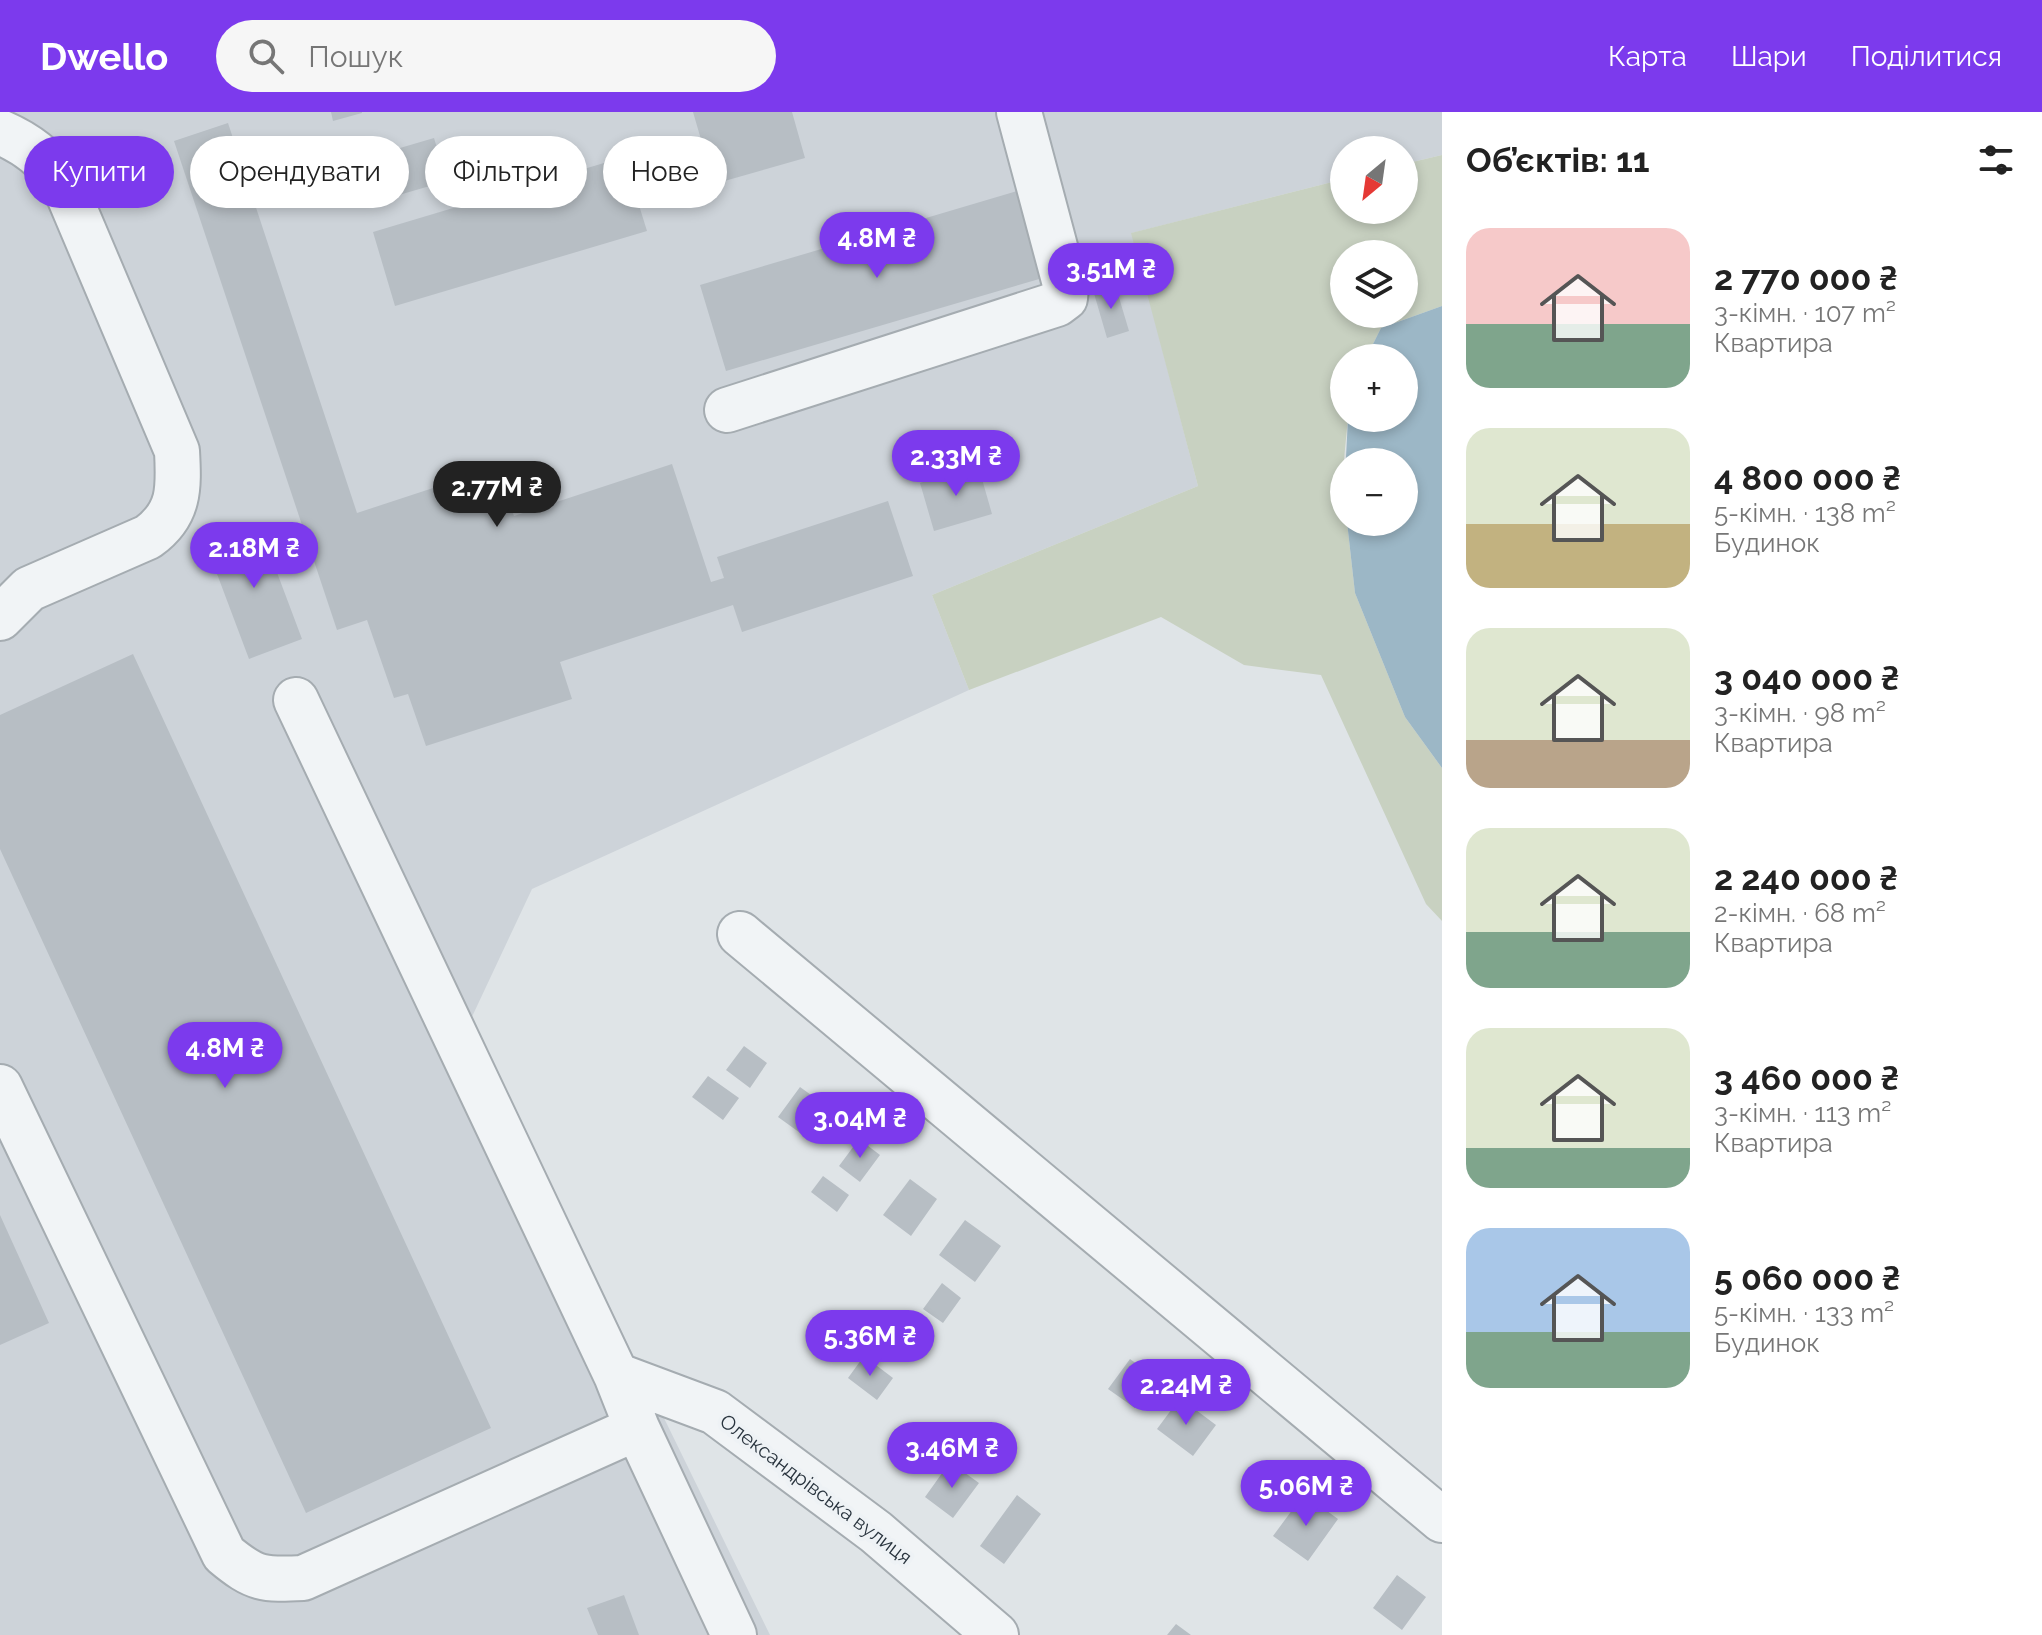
<!DOCTYPE html>
<html lang="uk">
<meta charset="utf-8">
<style>
:root{--surface:#fff;--page:#f6f6f6;--text:#222;--muted:#767676;--accent:#7c3aed}
body{margin:0;font-family:Raleway,sans-serif;background:var(--page);color:var(--text);height:100vh;display:flex;flex-direction:column;font-size:30px;white-space:nowrap}
*{box-sizing:border-box;margin:0}
p{font-size:26px;color:var(--muted)}
.icon{flex:none;width:44px;height:44px;fill:none;stroke:currentColor;stroke-width:2;stroke-linecap:round;stroke-linejoin:round}
.map{position:relative;flex:1;overflow:hidden}
.sheet{display:flex;flex-direction:column;background:var(--surface);width:600px}
.sheet>*{flex:none}
.top-card{position:absolute;left:24px;top:24px;width:760px;height:72px;display:flex;gap:16px}
.needle{width:52px;rotate:209deg}
.fabs{position:absolute;left:1330px;top:24px;display:grid;gap:16px}
.fabs a{display:grid;place-items:center;width:88px;height:88px;border-radius:50%;background:var(--surface);box-shadow:0 4px 12px #0003;font-size:40px}
.price{position:absolute;translate:-50% -68px;padding:0 18px;border-radius:28px;background:var(--accent);color:#fff;font-size:26px;line-height:52px;filter:drop-shadow(0 2px 4px #0008)}
.price::after{content:'';position:absolute;left:50%;top:48px;width:24px;height:18px;margin-left:-12px;background:inherit;clip-path:polygon(0 0,100% 0,50% 100%)}
.price.on{background:#222;color:#fff}
ul{padding:0;list-style:none}
li{display:flex;align-items:center;gap:24px;height:200px;padding:0 24px}
li span{display:grid;place-items:center;flex:none;width:224px;height:160px;border-radius:24px;color:#555}
li>.icon{margin-inline-start:auto}
span .icon{width:96px;height:96px;fill:#fffc;stroke-width:1}
li b{font-size:34px}
h2{display:flex;justify-content:space-between;align-items:center;height:96px;padding:0 24px;font-size:34px}
.pill{padding:0 28px;border-radius:36px;background:var(--surface);box-shadow:0 4px 12px #0003;font-size:28px;line-height:72px}
.pill.on{background:var(--accent);color:#fff}
header{display:flex;align-items:center;gap:48px;box-sizing:border-box;height:112px;padding:0 40px;background:var(--accent);color:#fff}
header strong{font-size:38px}
nav{display:flex;gap:44px;margin-inline-start:auto;font-size:28px}
.search{width:560px;height:72px;background:var(--page);display:flex;align-items:center;gap:20px;box-sizing:border-box;padding:0 28px;border-radius:44px;color:var(--muted);font-size:30px}
main{display:flex;flex:1;min-height:0}
.map>svg:first-child{display:block}
.built{fill:#cdd3d9}
.green{fill:#c8d1c1;fill-rule:evenodd}
.water{fill:#9cb7c6}
.building{fill:#b7bec4}
.lines{fill:none;stroke-linecap:round;stroke-linejoin:round}
.minor-casing{stroke:#a5acb1;stroke-width:48}
.minor{stroke:#f1f4f6;stroke-width:44}
.labels{text-anchor:middle;stroke-width:8;stroke-linejoin:round;paint-order:stroke}
.street-label{font-size:20px;fill:#29343e;stroke:#eef2f5}
</style>
<header>
<strong>Dwello</strong>
<div class="search"><svg class="icon" aria-label="search" viewBox="0 0 24 24"><circle cx="10" cy="10" r="6"/><path d="M15 15l6 6"/></svg>Пошук</div>
<nav><a>Карта</a><a>Шари</a><a>Поділитися</a></nav>
</header>
<main>
<div class="map">
<svg width="1442" height="1523" viewBox="0 0 1442 1523">
<rect width="100%" height="100%" fill="#dfe4e7"/>
<path class="built" d="M0,0H1442V43L1404,52V38H1344V67L1132,121L1198,374L932,483L969,578L532,777L470,909L770,1523H0Z"/>
<path class="green" d="M1442,43V194L1381,216L1366,246H1344V306H1348L1342,368L1344,410H1347L1355,481L1405,605L1442,656V809L1426,792L1321,563L1244,553L1161,505L969,578L932,483L1198,374L1131,121L1344,67V98H1404V52ZM1344,142H1404V202H1344Z"/>
<path class="water" d="M1442,194V656L1405,605L1355,481L1347,410H1404V350H1344V385L1348,306H1404V246H1366L1381,216Z"/>
<path class="building" d="M331,0H362V1L333,9Z
M693,0H792L805,46L714,72Z
M228,11L357,401L497,355L514,404L672,352L711,470L724,466L717,445L888,389L913,464L742,520L733,493L560,550L572,587L426,634L408,582L394,586L367,508L337,518L174,29Z
M434,26L447,69L361,94L349,51Z
M624,45L647,119L395,194L373,120Z
M1027,76L1053,163L726,259L700,173Z
M1115,172L1129,219L1107,226L1093,178Z
M978,353L992,402L934,419L920,371Z
M258,410L302,527L249,547L205,430Z
M133,542L491,1316L306,1401L0,737V603Z
M744,934L767,951L750,976L726,958Z
M708,964L739,986L723,1008L692,985Z
M800,975L825,993L803,1023L778,1005Z
M859,1027L880,1043L860,1070L839,1054Z
M823,1064L849,1083L837,1100L811,1080Z
M910,1067L937,1087L911,1124L883,1103Z
M0,1103L49,1211L0,1233Z
M965,1108L1001,1134L975,1170L939,1143Z
M942,1171L961,1186L943,1211L923,1197Z
M864,1244L893,1266L877,1288L848,1266Z
M1130,1247L1156,1266L1135,1296L1108,1277Z
M1180,1286L1216,1313L1193,1344L1157,1317Z
M950,1350L979,1371L953,1406L925,1385Z
M1304,1382L1338,1407L1308,1449L1273,1424Z
M1017,1383L1041,1402L1004,1452L980,1434Z
M1397,1463L1426,1485L1402,1518L1373,1496Z
M624,1483L639,1523H598L587,1496Z
M1176,1512L1191,1523H1167Z"/>
<g class="lines">
<defs>
<path id="minor" d="M0,20C28,32 45,46 63,70L177,339C179,376 180,402 148,425L29,477L0,506
M727,298L1057,192L1065,186L1066,176L1019,0
M296,588L616,1263L637,1316L734,1523
M740,822L1442,1408
M0,975L224,1442C255,1468 264,1468 303,1466L637,1316
M616,1263L715,1300L876,1420L996,1523"/>
</defs>
<use href="#minor" class="minor-casing"/>
<use href="#minor" class="minor"/>
</g>
<g class="labels">
<g class="street-label">
<text transform="translate(816 1377) rotate(37)" y="7">Олександрівська вулиця</text>
</g>
</g>
</svg>
<div class="fabs">
<a><svg class="needle" viewBox="-14 -14 28 28"><path d="M0-13l5 13h-10z" fill="#e53935"/><path d="M0 13l5-13h-10z" fill="#767676"/></svg></a>
<a><svg class="icon" aria-label="layers" viewBox="0 0 24 24"><path d="M12 4l9 5-9 5-9-5zM3 14l9 5 9-5"/></svg></a>
<a>+</a>
<a>−</a>
</div>
<b class="price" style="left:877px;top:168px">4.8M ₴</b>
<b class="price" style="left:1111px;top:199px">3.51M ₴</b>
<b class="price" style="left:956px;top:386px">2.33M ₴</b>
<b class="price on" style="left:497px;top:417px">2.77M ₴</b>
<b class="price" style="left:254px;top:478px">2.18M ₴</b>
<b class="price" style="left:225px;top:978px">4.8M ₴</b>
<b class="price" style="left:860px;top:1048px">3.04M ₴</b>
<b class="price" style="left:870px;top:1266px">5.36M ₴</b>
<b class="price" style="left:1186px;top:1315px">2.24M ₴</b>
<b class="price" style="left:952px;top:1378px">3.46M ₴</b>
<b class="price" style="left:1306px;top:1416px">5.06M ₴</b>
<div class="top-card">
<a class="pill on">Купити</a>
<a class="pill">Орендувати</a>
<a class="pill">Фільтри</a>
<a class="pill">Нове</a>
</div>
</div>
<section class="sheet">
<h2>Об’єктів: 11<svg class="icon" aria-label="filters" viewBox="0 0 24 24"><path d="M4 7h16M4 17h16"/><circle cx="9" cy="7" r="2"/><circle cx="15" cy="17" r="2"/></svg></h2>
<ul>
<li><span style="background:linear-gradient(#f6c9c9 60%,#7fa58c 0)"><svg class="icon" aria-label="home" viewBox="0 0 24 24"><path d="M3 11l9-7 9 7M6 9v11h12V9"/></svg></span><div><b>2 770 000 ₴</b><p>3-кімн. · 107 m²</p><p>Квартира</p></div></li>
<li><span style="background:linear-gradient(#dfe7d0 60%,#c2b280 0)"><svg class="icon" aria-label="home" viewBox="0 0 24 24"><path d="M3 11l9-7 9 7M6 9v11h12V9"/></svg></span><div><b>4 800 000 ₴</b><p>5-кімн. · 138 m²</p><p>Будинок</p></div></li>
<li><span style="background:linear-gradient(#dfe7d0 70%,#b9a48a 0)"><svg class="icon" aria-label="home" viewBox="0 0 24 24"><path d="M3 11l9-7 9 7M6 9v11h12V9"/></svg></span><div><b>3 040 000 ₴</b><p>3-кімн. · 98 m²</p><p>Квартира</p></div></li>
<li><span style="background:linear-gradient(#dfe7d0 65%,#7fa58c 0)"><svg class="icon" aria-label="home" viewBox="0 0 24 24"><path d="M3 11l9-7 9 7M6 9v11h12V9"/></svg></span><div><b>2 240 000 ₴</b><p>2-кімн. · 68 m²</p><p>Квартира</p></div></li>
<li><span style="background:linear-gradient(#dfe7d0 75%,#7fa58c 0)"><svg class="icon" aria-label="home" viewBox="0 0 24 24"><path d="M3 11l9-7 9 7M6 9v11h12V9"/></svg></span><div><b>3 460 000 ₴</b><p>3-кімн. · 113 m²</p><p>Квартира</p></div></li>
<li><span style="background:linear-gradient(#a9c7e8 65%,#7fa58c 0)"><svg class="icon" aria-label="home" viewBox="0 0 24 24"><path d="M3 11l9-7 9 7M6 9v11h12V9"/></svg></span><div><b>5 060 000 ₴</b><p>5-кімн. · 133 m²</p><p>Будинок</p></div></li>
</ul>
</section>
</main>
